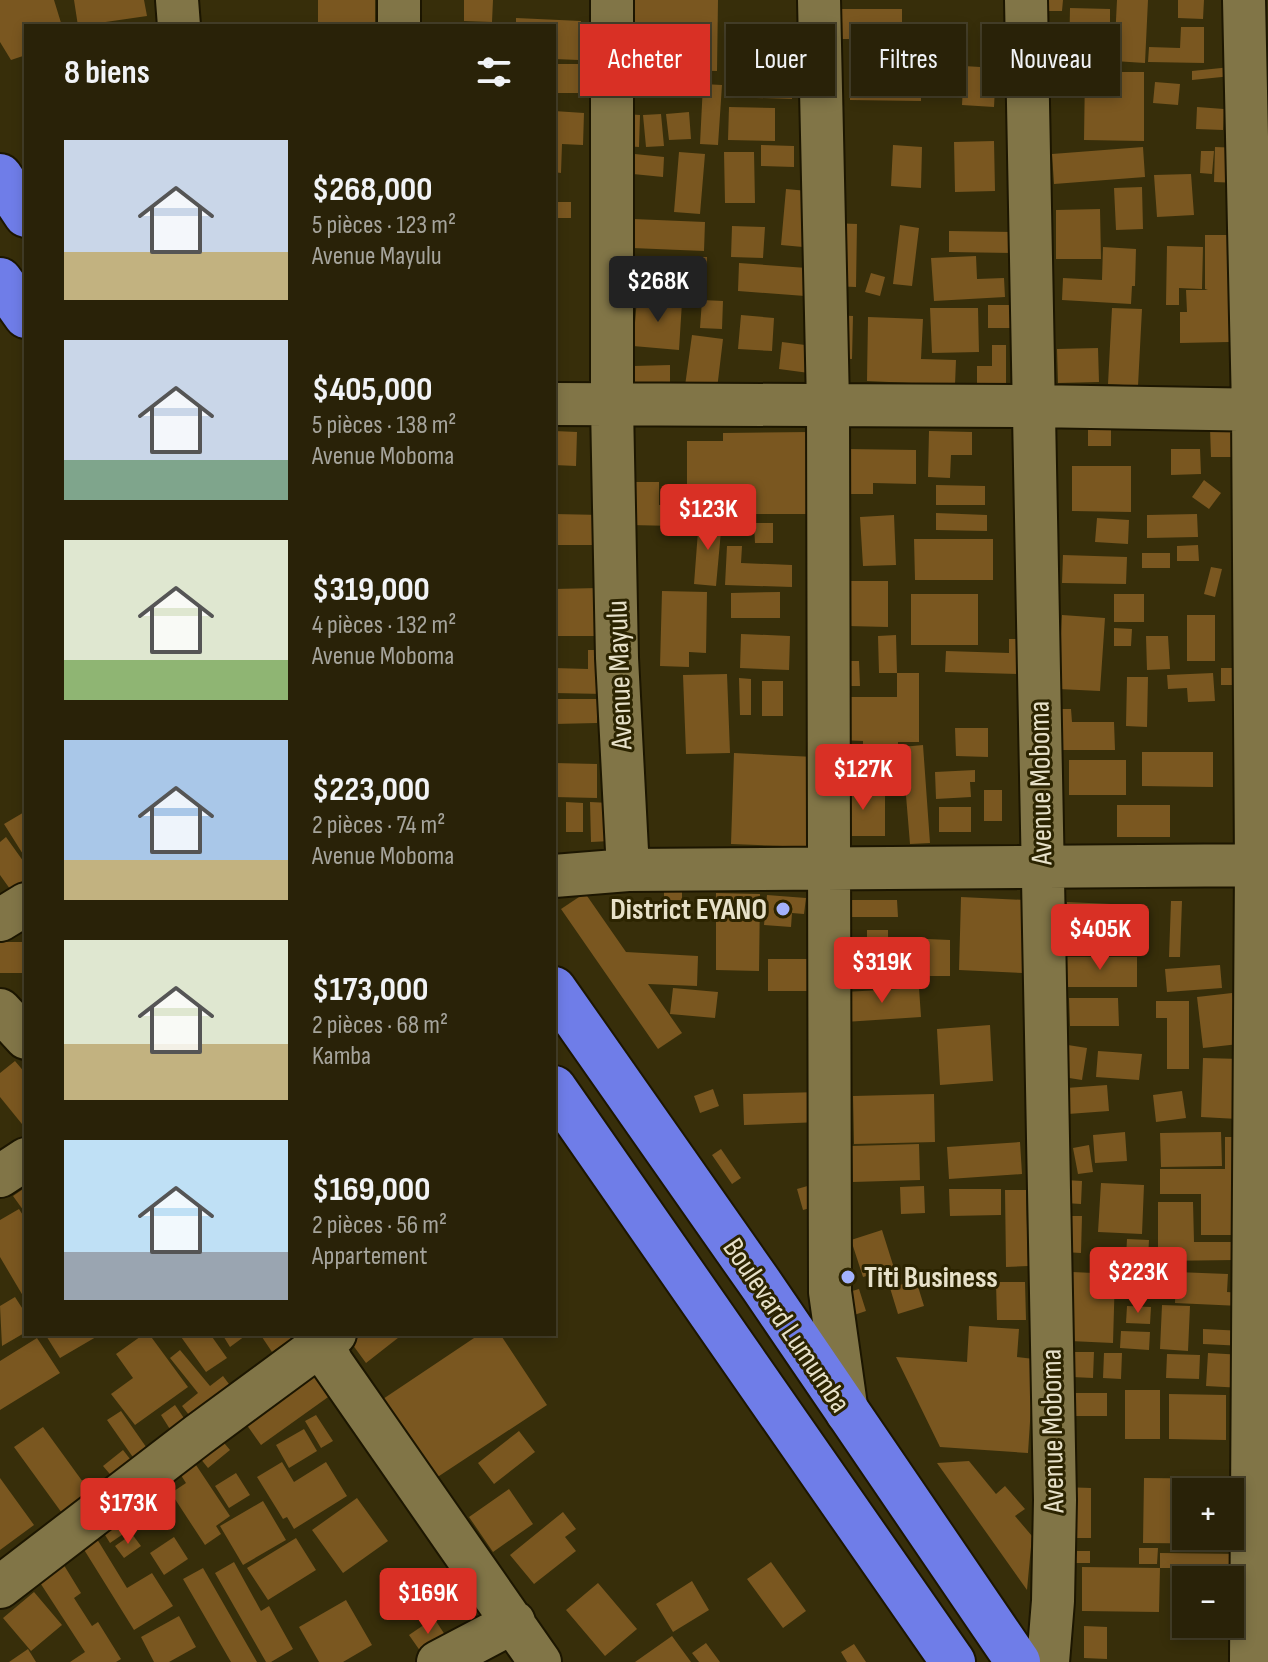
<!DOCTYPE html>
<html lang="fr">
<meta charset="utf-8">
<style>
:root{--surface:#292208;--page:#312a12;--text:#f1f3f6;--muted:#a5a49c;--line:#453f29;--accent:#d93025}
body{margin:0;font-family:"Sofia Sans Condensed",sans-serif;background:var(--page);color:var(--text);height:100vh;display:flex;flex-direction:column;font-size:30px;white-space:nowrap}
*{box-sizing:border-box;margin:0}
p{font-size:26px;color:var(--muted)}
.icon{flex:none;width:44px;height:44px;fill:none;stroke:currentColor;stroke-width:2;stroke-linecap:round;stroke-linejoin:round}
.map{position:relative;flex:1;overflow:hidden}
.panel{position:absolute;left:24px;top:24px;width:532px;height:1312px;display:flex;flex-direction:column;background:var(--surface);border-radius:0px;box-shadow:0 4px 12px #0003,0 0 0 2px var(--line)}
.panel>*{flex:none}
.guide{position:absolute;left:580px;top:24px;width:568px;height:72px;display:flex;gap:16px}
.fabs{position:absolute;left:1172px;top:1478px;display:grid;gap:16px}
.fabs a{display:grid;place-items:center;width:72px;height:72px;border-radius:0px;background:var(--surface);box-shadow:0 4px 12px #0003,0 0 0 2px var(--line);font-size:40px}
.price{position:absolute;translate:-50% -68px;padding:0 18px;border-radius:8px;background:var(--accent);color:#fff;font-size:26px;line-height:52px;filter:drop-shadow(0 2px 4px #0008)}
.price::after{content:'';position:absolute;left:50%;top:48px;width:24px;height:18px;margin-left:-12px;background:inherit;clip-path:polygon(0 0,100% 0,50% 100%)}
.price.current{background:#222;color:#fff}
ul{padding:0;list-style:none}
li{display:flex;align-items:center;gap:24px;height:200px;padding:0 40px}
li span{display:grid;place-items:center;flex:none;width:224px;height:160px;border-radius:0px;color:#555}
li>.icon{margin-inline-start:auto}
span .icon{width:96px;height:96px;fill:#fffc;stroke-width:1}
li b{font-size:34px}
h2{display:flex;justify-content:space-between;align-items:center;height:96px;padding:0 40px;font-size:34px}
.chip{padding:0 28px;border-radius:0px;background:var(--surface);box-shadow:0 4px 12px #0003,0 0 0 2px var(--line);font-size:28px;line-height:72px}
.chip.current{background:var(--accent);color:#fff}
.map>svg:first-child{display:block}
.building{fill:#7a5720;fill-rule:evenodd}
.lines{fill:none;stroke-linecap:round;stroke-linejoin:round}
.minor-casing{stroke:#1c1601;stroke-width:46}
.highway-casing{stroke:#1c1601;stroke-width:48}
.minor{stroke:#817547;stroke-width:42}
.highway{stroke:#6f7de8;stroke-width:44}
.poi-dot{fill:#a3b2fd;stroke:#2c2401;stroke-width:3}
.labels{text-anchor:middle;stroke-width:6;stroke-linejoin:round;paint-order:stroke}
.street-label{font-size:30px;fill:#e7e1c9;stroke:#2c2401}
.poi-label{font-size:30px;font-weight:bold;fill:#e7e1c9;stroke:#2c2401;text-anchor:end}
</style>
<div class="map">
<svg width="1268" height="1662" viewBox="0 0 1268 1662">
<rect width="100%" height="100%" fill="#372e0a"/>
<path class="building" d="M0,0H54L62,26H26V55L11,60L0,42Z
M74,0H144L147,16L78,26Z
M318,0H375V26H318Z
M464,0H493L492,22L464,21Z
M626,0H718L717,71L625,69Z
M1048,0H1063L1062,11H1047Z
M1117,0H1148L1145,63L1114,61Z
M1178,0H1204L1203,19L1178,18Z
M1070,8L1110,9V57L1069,56Z
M835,9H902V37H929V27H960V55H902V39H835Z
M516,18L581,21L579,60L554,59V26H516Z
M1181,27H1204V63L1148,62L1149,47L1180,48Z
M725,60L793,61L792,99L724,97Z
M554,64H592V93H554Z
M850,65L921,67V101L850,100Z
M964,66L996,68L994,107L962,105Z
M1231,67L1232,76L1192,80V71Z
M1085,72H1144V141L1084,140Z
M1155,82L1180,84L1178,105L1153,103Z
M703,84L722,85L718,145L700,144Z
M729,107L775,108V141L728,140Z
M1197,107L1224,109L1223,130L1196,129Z
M554,111L584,113L583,145L562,144L561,173L554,172Z
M689,112L691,139L669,140L666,114Z
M624,114L640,115L639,147L623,146Z
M661,114L664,146L646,147L643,115Z
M994,141L995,191L955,192L954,142Z
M761,145L794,146V167L761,166Z
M893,145L922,147L921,188L891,186Z
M1143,147L1145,177L1054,184L1052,154Z
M1215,147L1241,148L1240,183L1214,182Z
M1201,151H1214L1212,174L1200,173Z
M679,152L705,154L700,214L674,212Z
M724,152H754L755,203H725Z
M625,153L664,157L663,177L623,173Z
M1191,174L1194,215L1157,217L1154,175Z
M1142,187L1143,229L1116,230L1114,188Z
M786,189L808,191L803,247L781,245Z
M554,202H571V218H554Z
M1100,209L1101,259H1056V210Z
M633,219L705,222L704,251L632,248Z
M832,223L857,224L856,287L830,286Z
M900,225L919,228L912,286L893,284Z
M732,226L765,227L763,258L731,257Z
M949,231L1013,232L1012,253L949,252Z
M1205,235H1235L1237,339L1229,338V342L1180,343V312H1187L1186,290H1208L1205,289Z
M1167,246L1203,247L1202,289L1179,288V305H1166Z
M1103,247L1136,249L1135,286H1132L1131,304L1062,300L1063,278L1102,280Z
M628,256L707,257V284L628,282Z
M976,256L977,279L1004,278L1005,297L934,301L931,258Z
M739,263L807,268L805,296L738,291Z
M871,273L885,277L880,296L865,292Z
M637,299L682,302L679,350L633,346Z
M702,300L723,301L722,329L700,328Z
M988,305H1012V328H988Z
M930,308H978L979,352L932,353Z
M1112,308L1142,309L1138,386L1108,384Z
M741,315L774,318L772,351L738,349Z
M832,315L853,316L852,359L831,358Z
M868,317L923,319L921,359L956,360L955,385L867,381Z
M692,335L723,339L717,389L685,386Z
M782,342L813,346L809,373L779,369Z
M992,345H1006V388L977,389V366H992Z
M1098,348L1099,382L1058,383L1057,349Z
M670,365V385H633V366Z
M1088,427H1111V446H1088Z
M1210,428H1238L1237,457H1211Z
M554,431L577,432L576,466L554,465Z
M929,431L972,432V455H951L950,478L928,477Z
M811,432V514H723V497H687V441H723V433Z
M847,449L916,450V484L873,483V494H846Z
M1171,449H1200L1201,474L1171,475Z
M1072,466H1131V512L1072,511Z
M1204,480L1221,493L1209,509L1192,497Z
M629,482H659V505H676V526L629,525Z
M936,485L985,486V505H936Z
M936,513L987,515V531L936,530Z
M554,514L602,515V545H554Z
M1197,514L1198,537L1147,538V515Z
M894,515L896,565L863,566L860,517Z
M699,518L722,520L716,586L694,584Z
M1097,518L1129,520L1128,544L1095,542Z
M754,523H773V543H755Z
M914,539H993V580H915Z
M1198,545L1199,561H1177V546Z
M727,546H742L741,563L792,565V587L725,585Z
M1142,553H1170V568H1142Z
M1063,555L1127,557L1126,584L1062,583Z
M1211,567L1222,569L1215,597L1204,594Z
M848,581H888V627L848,626Z
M598,588L599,636H554V589Z
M662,591L707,592L706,653L689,652V667L660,666Z
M780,592V618H731V593Z
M911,594H978V645H911Z
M1114,594H1144V622H1114Z
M1062,615L1105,618L1100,691L1058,689Z
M1187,615H1215V661H1187Z
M1114,628L1132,629L1131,646H1114Z
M741,634L790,636L789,670L740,668Z
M896,635L897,673H879L878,636Z
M1146,636H1168L1170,669L1147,670Z
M1009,639H1020L1019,674L945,672L946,651L1009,653Z
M588,650H606L605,694L554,693V668L588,669Z
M836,661H859L860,686H836Z
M1221,668H1234V685H1221Z
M897,673H919V742H898V764L863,763V741L839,740V697H897Z
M1213,673L1215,701L1188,702L1187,688L1168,689L1167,675Z
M727,674L730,753L686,754L683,675Z
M1127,677H1148L1147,727L1126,726Z
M739,678L751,679V715H740Z
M762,681H783V716H762Z
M554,699H597V723L554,724Z
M1055,709H1071L1072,722H1114L1115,750H1056Z
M955,728H988V757L956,756Z
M923,745L930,843L910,844L902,747Z
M1142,752H1213V787L1142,786Z
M734,753L815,757L811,847L731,844Z
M1069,760H1126V795H1069Z
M554,763L597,764V798L554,797Z
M975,770V782H970L971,797L936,799L935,772Z
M841,787L885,788V836H841Z
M984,790H1002V821H984Z
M566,802L583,803V832H566Z
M590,802L610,803L611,841L591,842Z
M1117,805H1170V837H1117Z
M939,807H971V832H939Z
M26,811V859L4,824Z
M6,837L26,865V888L15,896L0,875V842Z
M664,884H682V900H664Z
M585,893L626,952L698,956L697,986L648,984L682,1033L658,1049L561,909Z
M716,893L760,894L759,971L716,970Z
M767,895L806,898L804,914L792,913L791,927L764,925Z
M961,897L1025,900L1023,973L959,970Z
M847,900H897L898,917H847Z
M1171,901H1182L1180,957H1169Z
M1067,902L1111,904L1110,944L1066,943Z
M23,914H26V973H0V942H23Z
M867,930H888V949H867Z
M927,939L950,940V976H927Z
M845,956L885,958L883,986L843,983Z
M1064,957H1137V987H1064Z
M768,959H811L810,991H768Z
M1220,965L1222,988L1167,992L1165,969Z
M673,988L718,992L715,1018L670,1014Z
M919,988L921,1017L845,1022L843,992Z
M1232,993L1239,1044L1203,1048L1197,997Z
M1069,998H1118L1119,1026H1070Z
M1156,1001H1189V1069H1167V1018H1156Z
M990,1025L993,1081L940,1085L937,1029Z
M1055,1043L1087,1048L1082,1080L1050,1075Z
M1098,1051L1142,1054L1139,1080L1096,1077Z
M1203,1058L1241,1059L1238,1119L1201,1117Z
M15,1061L26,1074V1129L0,1097V1073Z
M1107,1085L1109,1111L1068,1114L1066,1088Z
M713,1089L719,1106L700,1113L694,1096Z
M1182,1091L1186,1118L1156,1122L1153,1095Z
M820,1092L821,1122L744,1125L743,1094Z
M934,1094L935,1142L854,1144L853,1096Z
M1125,1132L1127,1161L1095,1163L1093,1135Z
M1221,1132L1222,1166L1161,1167L1160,1133Z
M1225,1137H1241L1242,1235H1201V1194H1160V1169H1225Z
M1020,1142L1022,1174L949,1179L947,1147Z
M919,1144L920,1180L853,1182L852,1146Z
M1089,1145L1093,1172L1078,1174L1073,1148Z
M721,1149L741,1178L732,1184L712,1155Z
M1066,1180L1082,1181L1081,1204L1065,1203Z
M818,1183L825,1204L803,1210L797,1189Z
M1101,1183L1144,1185L1142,1234L1098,1232Z
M924,1186L925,1213L901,1214L900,1187Z
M26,1187V1214L13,1196Z
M949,1189H1001V1215L950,1216Z
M1005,1190H1026L1028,1266L1006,1267Z
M1158,1202H1193L1194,1242H1244L1235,1260L1158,1261Z
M19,1209L26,1220V1301L0,1257V1220Z
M1065,1216H1082L1081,1253L1064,1252Z
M882,1230L894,1268L863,1277L851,1240Z
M1127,1239L1149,1240L1147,1277L1125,1276Z
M1072,1272L1115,1274L1113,1343L1070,1341Z
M1176,1272L1228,1274L1227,1292L1241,1293L1240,1306L1175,1303Z
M916,1280L924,1306L898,1314L890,1288Z
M996,1282H1025L1026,1320H997Z
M859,1289L866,1311L839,1320L832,1297Z
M15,1297L26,1314V1332L2,1346L0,1306Z
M1162,1305L1190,1306L1188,1351L1160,1349Z
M1127,1306L1151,1307L1150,1324L1126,1323Z
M969,1326L1019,1329L1017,1357L1034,1359L1028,1453L940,1447L896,1357L967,1362Z
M1203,1329L1244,1331V1346L1203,1344Z
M1121,1331L1150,1332L1149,1350L1120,1348Z
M45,1334H94L96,1337L60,1358Z
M144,1334H149L188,1387L135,1425L111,1394L133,1378L116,1354Z
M179,1334H210L227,1358L206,1372Z
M222,1334H244L245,1336L230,1347Z
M260,1334H298L272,1352Z
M351,1334H403L366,1363L347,1337Z
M480,1334H500L547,1405L433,1480L380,1401Z
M37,1338L60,1373L0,1410V1361Z
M180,1350L210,1386L223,1376L232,1388L204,1410L201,1406L189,1415L182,1406L198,1393L170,1358Z
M1073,1352H1094L1093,1378L1072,1377Z
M1104,1353H1122L1121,1379L1103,1378Z
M1208,1353L1244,1355L1243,1388L1206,1386Z
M1167,1354L1200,1355L1199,1379L1166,1378Z
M308,1365L331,1395L261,1445L239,1414Z
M1125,1390H1160V1439H1125Z
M1072,1393H1107V1416H1072Z
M1169,1394L1226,1395V1440L1169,1439Z
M175,1405L188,1424L173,1434L161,1415Z
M121,1411L151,1454L137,1463L107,1420Z
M316,1415L333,1441L321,1448L305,1421Z
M43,1427L96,1500L67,1520L14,1447Z
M304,1429L317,1451L289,1468L276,1445Z
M214,1431L230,1450L208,1468L192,1448Z
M519,1431L535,1452L494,1484L478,1463Z
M123,1450L134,1464L115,1480L103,1466Z
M188,1453L230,1516L216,1526L221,1534L205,1545L171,1493L186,1483L173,1463Z
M969,1461L996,1494L1005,1486L1025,1509L1015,1516L1032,1536L1027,1590L937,1463Z
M282,1462L294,1482L326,1462L347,1496L294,1529L287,1517L283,1519L257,1477Z
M236,1473L250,1495L229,1508L215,1486Z
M0,1478L34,1525L0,1550Z
M1144,1478L1244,1479V1544L1143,1543ZM1186,1492H1230V1536H1186Z
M1063,1487L1091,1488V1538H1063Z
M509,1489L533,1524L493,1552L469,1517Z
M357,1498L388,1541L343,1573L312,1530Z
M263,1501L286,1540L243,1565L220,1526Z
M158,1503L169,1513L161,1523L149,1513Z
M563,1512L576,1529L565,1537L576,1551L534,1584L510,1555Z
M119,1514L129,1530L110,1543L100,1527Z
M132,1534L141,1546L124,1558L115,1546Z
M174,1537L188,1559L164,1575L150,1553Z
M296,1538L316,1570L268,1600L247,1568Z
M97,1539L127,1588L152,1573L173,1606L134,1630L83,1548Z
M1139,1548H1158L1157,1564H1139Z
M1070,1551H1090V1563H1070Z
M1160,1553L1242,1554V1568H1160L1159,1612L1082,1611V1567L1160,1568Z
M62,1562L81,1593L74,1598L92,1626L98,1622L121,1659L116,1662H70L85,1652L37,1578Z
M234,1562L261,1611L269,1606L293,1649L271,1662H266L215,1573Z
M771,1562L806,1611L783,1628L747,1579Z
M203,1568L257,1662H231L183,1579Z
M692,1581L709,1610L673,1632L656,1604Z
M598,1583L637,1629L605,1656L566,1610Z
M34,1592L62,1625L31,1651L3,1618Z
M346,1600L372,1645L343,1662H319L299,1627Z
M179,1616L196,1647L169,1662H154L141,1637Z
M434,1618L447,1638L423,1655L409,1635Z
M1084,1626L1107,1627V1659L1084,1658Z
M672,1636L691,1662H635Z
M706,1643L720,1662H699L692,1653Z
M854,1644L866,1662H847L841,1652Z
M28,1649L36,1662H9Z"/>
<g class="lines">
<defs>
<path id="minor" d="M177,0L179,26
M612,0V406L617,658L628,870
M819,0L828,404L830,1292L847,1413
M1026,0L1055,1500L1053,1601L1048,1662
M1244,0L1253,409L1256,865L1251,1662
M399,26V0
M554,404L1032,406L1268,410
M554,876L628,870L1268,865
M0,920L26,904
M0,1010L26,1038
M0,1176L26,1159
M318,1334L332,1363L540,1662
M0,1587L198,1435L335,1334
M438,1662L514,1622"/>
<path id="highway" d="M0,176L26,215
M0,280L26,316
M554,989L762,1286L1018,1662
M554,1088L953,1662"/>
</defs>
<use href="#minor" class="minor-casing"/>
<use href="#highway" class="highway-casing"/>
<use href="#minor" class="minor"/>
<use href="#highway" class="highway"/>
</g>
<g class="poi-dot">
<circle cx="783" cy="909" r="8"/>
<circle cx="848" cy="1277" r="8"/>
</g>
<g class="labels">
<g class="street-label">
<text transform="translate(619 675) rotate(-92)" y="10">Avenue Mayulu</text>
<text transform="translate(1040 783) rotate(-91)" y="10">Avenue Moboma</text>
<text transform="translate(787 1325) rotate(56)" y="10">Boulevard Lumumba</text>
<text transform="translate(1052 1431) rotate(-91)" y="10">Avenue Moboma</text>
</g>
<g class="poi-label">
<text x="767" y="919">District EYANO</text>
<text x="864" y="1287" text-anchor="start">Titi Business</text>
</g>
</g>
</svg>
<div class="fabs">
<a>+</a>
<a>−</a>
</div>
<b class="price current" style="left:658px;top:324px">$268K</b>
<b class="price" style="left:708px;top:552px">$123K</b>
<b class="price" style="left:863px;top:812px">$127K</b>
<b class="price" style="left:1100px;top:972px">$405K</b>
<b class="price" style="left:882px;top:1005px">$319K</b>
<b class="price" style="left:1138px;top:1315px">$223K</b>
<b class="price" style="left:128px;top:1546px">$173K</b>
<b class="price" style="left:428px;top:1636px">$169K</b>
<div class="guide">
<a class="chip current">Acheter</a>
<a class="chip">Louer</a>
<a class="chip">Filtres</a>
<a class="chip">Nouveau</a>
</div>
<section class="panel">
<h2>8 biens<svg class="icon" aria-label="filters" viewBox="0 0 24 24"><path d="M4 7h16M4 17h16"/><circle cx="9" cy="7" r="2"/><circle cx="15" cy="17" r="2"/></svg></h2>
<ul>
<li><span style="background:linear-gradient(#c9d6e8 70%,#c2b280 0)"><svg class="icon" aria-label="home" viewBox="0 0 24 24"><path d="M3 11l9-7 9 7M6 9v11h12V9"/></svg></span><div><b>$268,000</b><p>5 pièces · 123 m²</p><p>Avenue Mayulu</p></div></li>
<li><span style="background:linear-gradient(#c9d6e8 75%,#7fa58c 0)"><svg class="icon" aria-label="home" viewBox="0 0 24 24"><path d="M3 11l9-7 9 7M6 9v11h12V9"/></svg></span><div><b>$405,000</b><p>5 pièces · 138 m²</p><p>Avenue Moboma</p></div></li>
<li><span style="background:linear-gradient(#dfe7d0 75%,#8fb573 0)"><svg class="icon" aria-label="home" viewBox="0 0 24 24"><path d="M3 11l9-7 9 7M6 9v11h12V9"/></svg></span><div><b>$319,000</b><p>4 pièces · 132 m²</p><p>Avenue Moboma</p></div></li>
<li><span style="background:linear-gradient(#a9c7e8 75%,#c2b280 0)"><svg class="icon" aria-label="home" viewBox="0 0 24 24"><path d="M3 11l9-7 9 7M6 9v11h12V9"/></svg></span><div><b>$223,000</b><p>2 pièces · 74 m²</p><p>Avenue Moboma</p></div></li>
<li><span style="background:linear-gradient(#dfe7d0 65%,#c2b280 0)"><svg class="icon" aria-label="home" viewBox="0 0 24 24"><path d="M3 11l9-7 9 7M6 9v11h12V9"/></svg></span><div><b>$173,000</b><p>2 pièces · 68 m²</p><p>Kamba</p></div></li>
<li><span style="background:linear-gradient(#bfe0f5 70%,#9aa5b1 0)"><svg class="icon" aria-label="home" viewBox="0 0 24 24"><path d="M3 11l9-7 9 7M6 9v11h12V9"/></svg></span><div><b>$169,000</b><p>2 pièces · 56 m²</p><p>Appartement</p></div></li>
</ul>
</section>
</div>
